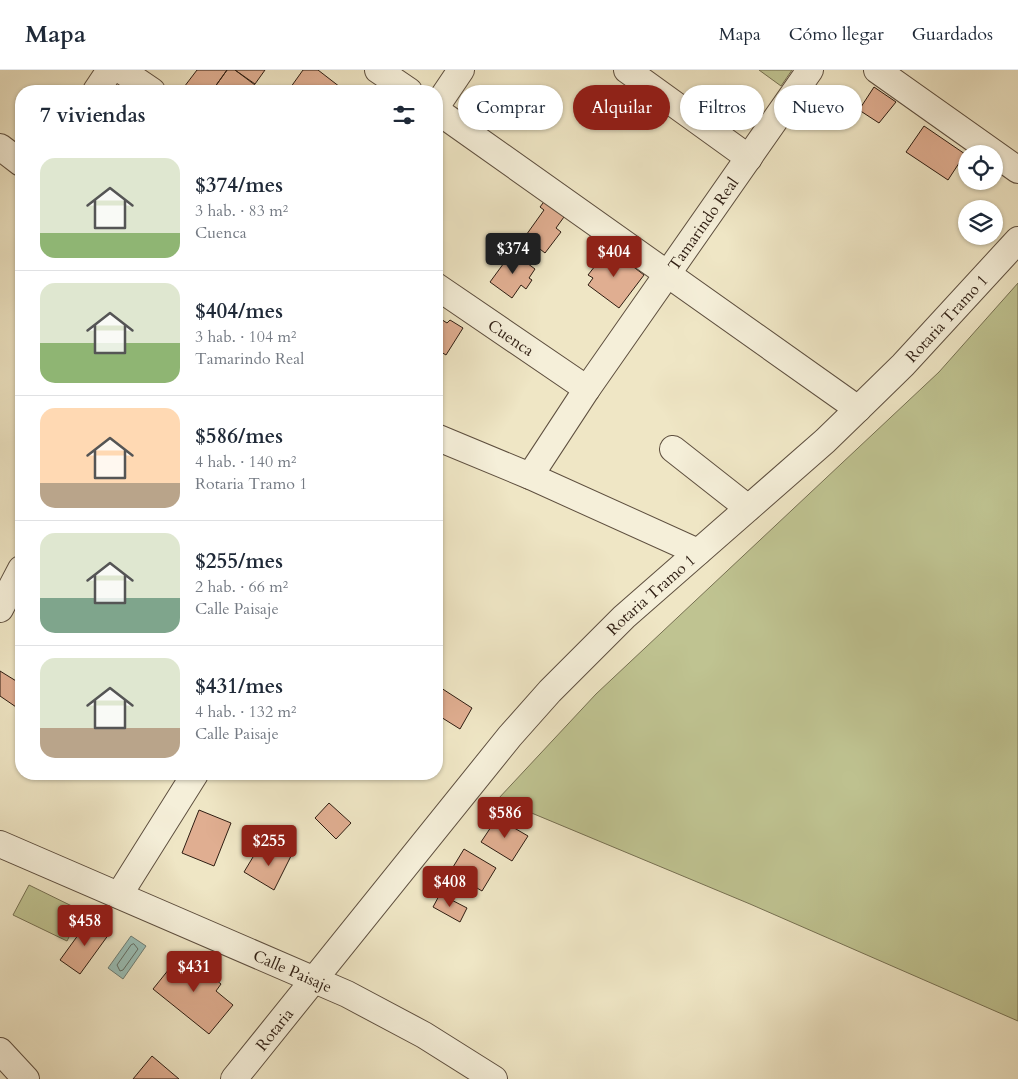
<!DOCTYPE html>
<html lang="es">
<meta charset="utf-8">
<style>
:root{--surface:#fff;--page:#f2f2f3;--text:#1f2937;--muted:#747a83;--line:#e0e1e3;--accent:#8f2418}
body{margin:0;font-family:Cardo,serif;background:var(--page);color:var(--text);height:100vh;display:flex;flex-direction:column;font-size:19px;white-space:nowrap}
*{box-sizing:border-box;margin:0}
p{font-size:16px;color:var(--muted)}
.icon{flex:none;width:28px;height:28px;fill:none;stroke:currentColor;stroke-width:2;stroke-linecap:round;stroke-linejoin:round}
.map{position:relative;flex:1;overflow:hidden}
.panel{position:absolute;left:15px;top:15px;width:428px;height:695px;display:flex;flex-direction:column;background:var(--surface);border-radius:20px;box-shadow:0 1px 4px #0004}
.panel>*{flex:none}
.guide{position:absolute;left:458px;top:15px;width:475px;height:45px;display:flex;gap:10px}
.fabs{position:absolute;left:958px;top:75px;display:grid;gap:10px}
.fabs a{display:grid;place-items:center;width:45px;height:45px;border-radius:50%;background:var(--surface);box-shadow:0 1px 4px #0004;font-size:25px}
.price{position:absolute;translate:-50% -42px;padding:0 11px;border-radius:5px;background:var(--accent);color:#fff;font-size:16px;line-height:32px;filter:drop-shadow(0 1px 2px #0008)}
.price::after{content:'';position:absolute;left:50%;top:30px;width:15px;height:11px;margin-left:-8px;background:inherit;clip-path:polygon(0 0,100% 0,50% 100%)}
.price.selected{background:#222;color:#fff}
ul{padding:0;list-style:none}
li{display:flex;align-items:center;gap:15px;height:125px;padding:0 25px}
li+li{border-top:1px solid var(--line)}
li span{display:grid;place-items:center;flex:none;width:140px;height:100px;border-radius:15px;color:#555}
li>.icon{margin-inline-start:auto}
span .icon{width:60px;height:60px;fill:#fffc;stroke-width:1}
li b{font-size:21px}
h2{display:flex;justify-content:space-between;align-items:center;height:60px;padding:0 25px;font-size:21px}
.chip{padding:0 18px;border-radius:22px;background:var(--surface);box-shadow:0 1px 4px #0004;font-size:18px;line-height:45px}
.chip.selected{background:var(--accent);color:#fff}
header{display:flex;align-items:center;gap:30px;box-sizing:border-box;height:70px;padding:0 25px;background:var(--surface);border-bottom:1px solid var(--line)}
header strong{font-size:24px}
nav{display:flex;gap:28px;margin-inline-start:auto;font-size:18px}
.map>svg:first-child{display:block}
.green{fill:#bfc391;stroke:#767052}
.water{fill:#9abfb7;stroke:#6f7e75}
.lines{fill:none;stroke-linecap:round;stroke-linejoin:round}
.shore{stroke:#646e64;stroke-width:1}
.building{fill:#e0ae91;stroke:#2e1d12}
.minor-casing{stroke:#5e4f3f;stroke-width:28}
.minor{stroke:#f5efd9;stroke-width:26}
.labels{text-anchor:middle;stroke-width:4.5;stroke-linejoin:round;paint-order:stroke}
.street-label{font-size:16px;fill:#2e1d12;stroke:#f5efd9}
</style>
<header>
<strong>Mapa</strong>
<nav><a>Mapa</a><a>Cómo llegar</a><a>Guardados</a></nav>
</header>
<div class="map">
<svg width="1018" height="1009" viewBox="0 0 1018 1009">
<rect width="100%" height="100%" fill="#efe6c5"/>
<filter id="stains"><feTurbulence type="fractalNoise" baseFrequency=".004" numOctaves="4"/><feColorMatrix values="0 0 0 0 .2 0 0 0 0 .09 0 0 0 0 .02 0 0 0 .5 -.17"/></filter>
<radialGradient id="worn" r=".72"><stop offset=".6" stop-color="#630" stop-opacity="0"/><stop offset="1" stop-color="#630" stop-opacity=".3"/></radialGradient>
<path class="green" d="M759,0H792L781,16Z
M1018,213V951L750,834L498,729L596,624L939,302Z
M29,815L82,841L67,871L13,845Z"/>
<path class="water" d="M131,866L146,876L123,909L108,898Z"/>
<g class="lines">
<path class="shore" d="M134,874L138,879L123,900L120,901L117,895L131,875Z"/>
</g>
<path class="building" d="M197,0H227L212,21H181Z
M227,0H235L259,18L256,21H212Z
M235,0H265L255,14Z
M303,0H318L340,17L337,21H288Z
M874,17L896,32L879,53L859,40Z
M924,56L965,84L948,110L906,82Z
M549,125L569,140L556,158L561,162L545,183L536,176L530,185L514,174L520,165L524,168L544,140L540,137Z
M609,178L644,205L619,238L588,215L593,208L588,205Z
M512,182L535,199L529,208L532,210L526,219L521,215L512,228L490,212Z
M436,246L447,253L450,250L463,258L446,285L436,279Z
M0,601L21,614L19,639L0,626Z
M438,616L472,638L460,659L436,644Z
M329,733L351,753L336,769L315,748Z
M199,740L231,753L214,796L182,783Z
M497,748L528,766L512,791L481,772Z
M275,776L291,786L274,820L244,802L256,782L267,789Z
M464,779L496,798L482,821L450,802Z
M440,824L467,838L460,852L433,837Z
M89,850L109,864L80,904L60,890Z
M182,883L221,914L216,921L233,935L209,964L153,919Z
M152,986L179,1009H133Z"/>
<g class="lines">
<defs>
<g id="minor">
<path d="M121,0L152,21"/>
<path d="M378,0L409,21"/>
<path d="M627,0L749,88"/>
<path d="M877,0L1018,100"/>
<path d="M96,21L110,0"/>
<path d="M436,37L461,0"/>
<path d="M436,40L858,339"/>
<path d="M0,77L21,93"/>
<path id="s1" d="M436,216L587,319"/>
<path d="M436,367L530,406L698,482"/>
<path d="M673,379L748,438"/>
<path id="s2" d="M530,406L587,319L810,0"/>
<path d="M0,539L21,499"/>
<path id="s3" d="M0,774L347,924L424,965L494,1009"/>
<path d="M119,825L195,704"/>
<path d="M0,981L26,1009"/>
<path id="s4" d="M234,1009L510,666L550,621L624,547L825,371L858,339L903,295L1018,170"/>
</g>
</defs>
<use href="#minor" class="minor-casing"/>
<use href="#minor" class="minor"/>
</g>
<g class="labels">
<g class="street-label">
<text dy="6" stroke="none"><textPath href="#s2" startOffset="306">Tamarindo Real</textPath></text>
<text dy="6" stroke="none"><textPath href="#s4" startOffset="1045">Rotaria Tramo 1</textPath></text>
<text dy="6" stroke="none"><textPath href="#s1" startOffset="91">Cuenca</textPath></text>
<text dy="6" stroke="none"><textPath href="#s4" startOffset="640">Rotaria Tramo 1</textPath></text>
<text dy="6" stroke="none"><textPath href="#s3" startOffset="319">Calle Paisaje</textPath></text>
<text dy="6" stroke="none"><textPath href="#s4" startOffset="64">Rotaria</textPath></text>
</g>
</g>
<rect width="100%" height="100%" filter="url(#stains)"/>
<rect width="100%" height="100%" fill="url(#worn)"/>
</svg>
<div class="fabs">
<a><svg class="icon" aria-label="locate" viewBox="0 0 24 24"><circle cx="12" cy="12" r="6"/><path d="M12 2v4M12 18v4M2 12h4M18 12h4"/></svg></a>
<a><svg class="icon" aria-label="layers" viewBox="0 0 24 24"><path d="M12 4l9 5-9 5-9-5zM3 14l9 5 9-5"/></svg></a>
</div>
<b class="price selected" style="left:513px;top:205px">$374</b>
<b class="price" style="left:614px;top:208px">$404</b>
<b class="price" style="left:505px;top:769px">$586</b>
<b class="price" style="left:269px;top:797px">$255</b>
<b class="price" style="left:450px;top:838px">$408</b>
<b class="price" style="left:85px;top:877px">$458</b>
<b class="price" style="left:194px;top:923px">$431</b>
<div class="guide">
<a class="chip">Comprar</a>
<a class="chip selected">Alquilar</a>
<a class="chip">Filtros</a>
<a class="chip">Nuevo</a>
</div>
<section class="panel">
<h2>7 viviendas<svg class="icon" aria-label="filters" viewBox="0 0 24 24"><path d="M4 7h16M4 17h16"/><circle cx="9" cy="7" r="2"/><circle cx="15" cy="17" r="2"/></svg></h2>
<ul>
<li><span style="background:linear-gradient(#dfe7d0 75%,#8fb573 0)"><svg class="icon" aria-label="home" viewBox="0 0 24 24"><path d="M3 11l9-7 9 7M6 9v11h12V9"/></svg></span><div><b>$374/mes</b><p>3 hab. · 83 m²</p><p>Cuenca</p></div></li>
<li><span style="background:linear-gradient(#dfe7d0 60%,#8fb573 0)"><svg class="icon" aria-label="home" viewBox="0 0 24 24"><path d="M3 11l9-7 9 7M6 9v11h12V9"/></svg></span><div><b>$404/mes</b><p>3 hab. · 104 m²</p><p>Tamarindo Real</p></div></li>
<li><span style="background:linear-gradient(#ffd9b3 75%,#b9a48a 0)"><svg class="icon" aria-label="home" viewBox="0 0 24 24"><path d="M3 11l9-7 9 7M6 9v11h12V9"/></svg></span><div><b>$586/mes</b><p>4 hab. · 140 m²</p><p>Rotaria Tramo 1</p></div></li>
<li><span style="background:linear-gradient(#dfe7d0 65%,#7fa58c 0)"><svg class="icon" aria-label="home" viewBox="0 0 24 24"><path d="M3 11l9-7 9 7M6 9v11h12V9"/></svg></span><div><b>$255/mes</b><p>2 hab. · 66 m²</p><p>Calle Paisaje</p></div></li>
<li><span style="background:linear-gradient(#dfe7d0 70%,#b9a48a 0)"><svg class="icon" aria-label="home" viewBox="0 0 24 24"><path d="M3 11l9-7 9 7M6 9v11h12V9"/></svg></span><div><b>$431/mes</b><p>4 hab. · 132 m²</p><p>Calle Paisaje</p></div></li>
</ul>
</section>
</div>
